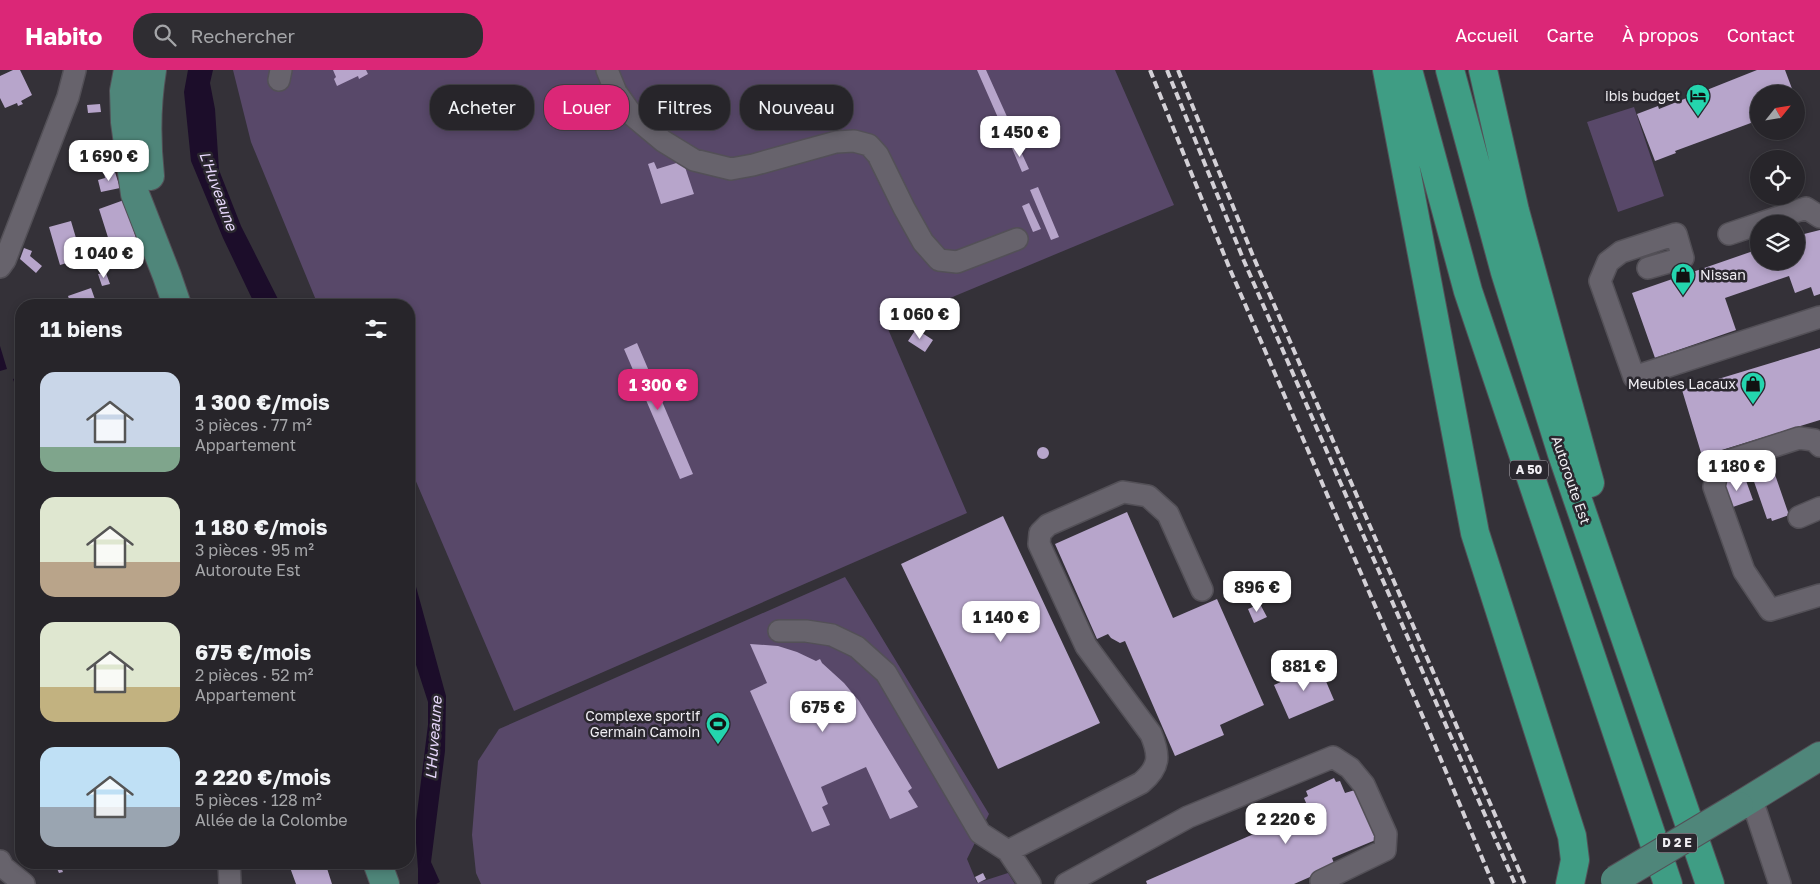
<!DOCTYPE html>
<html lang="fr">
<meta charset="utf-8">
<style>
:root{--surface:#27252a;--page:#2f2d32;--text:#f1f3f6;--muted:#a4a5a8;--line:#434247;--accent:#db2777}
body{margin:0;font-family:"Golos Text",sans-serif;background:var(--page);color:var(--text);height:100vh;display:flex;flex-direction:column;font-size:19px;white-space:nowrap}
*{box-sizing:border-box;margin:0}
p{font-size:16px;color:var(--muted)}
.icon{flex:none;width:28px;height:28px;fill:none;stroke:currentColor;stroke-width:2;stroke-linecap:round;stroke-linejoin:round}
.map{position:relative;flex:1;overflow:hidden}
.drawer{position:absolute;left:15px;top:229px;width:400px;height:570px;display:flex;flex-direction:column;background:var(--surface);border-radius:20px;box-shadow:0 2px 8px #0003,0 0 0 1px var(--line)}
.drawer>*{flex:none}
.hud{position:absolute;left:430px;top:15px;width:475px;height:45px;display:flex;gap:10px}
.needle{width:32px;rotate:60deg}
.fabs{position:absolute;left:1750px;top:15px;display:grid;gap:10px}
.fabs a{display:grid;place-items:center;width:55px;height:55px;border-radius:50%;background:var(--surface);box-shadow:0 2px 8px #0003,0 0 0 1px var(--line);font-size:25px}
.price{position:absolute;translate:-50% -42px;padding:0 11px;border-radius:10px;background:#fff;color:#222;font-size:16px;line-height:32px;filter:drop-shadow(0 1px 2px #0008)}
.price::after{content:'';position:absolute;left:50%;top:30px;width:15px;height:11px;margin-left:-8px;background:inherit;clip-path:polygon(0 0,100% 0,50% 100%)}
.price.on{background:var(--accent);color:#fff}
ul{padding:0;list-style:none}
li{display:flex;align-items:center;gap:15px;height:125px;padding:0 25px}
li span{display:grid;place-items:center;flex:none;width:140px;height:100px;border-radius:15px;color:#555}
li>.icon{margin-inline-start:auto}
span .icon{width:60px;height:60px;fill:#fffc;stroke-width:1}
li b{font-size:21px}
h2{display:flex;justify-content:space-between;align-items:center;height:60px;padding:0 25px;font-size:21px}
.pill{padding:0 18px;border-radius:20px;background:var(--surface);box-shadow:0 2px 8px #0003,0 0 0 1px var(--line);font-size:18px;line-height:45px}
.pill.on{background:var(--accent);color:#fff}
header{display:flex;align-items:center;gap:30px;box-sizing:border-box;height:70px;padding:0 25px;background:var(--accent);color:#fff}
header strong{font-size:24px}
nav{display:flex;gap:28px;margin-inline-start:auto;font-size:18px}
.search{width:350px;height:45px;background:var(--page);display:flex;align-items:center;gap:12px;box-sizing:border-box;padding:0 18px;border-radius:20px;color:var(--muted);font-size:19px}
.map>svg:first-child{display:block}
.green{fill:#584869}
.water{fill:#1c0d2a}
.building{fill:#b7a5cb}
.lines{fill:none;stroke-linecap:round;stroke-linejoin:round}
.minor-casing{stroke:#535057;stroke-width:24}
.major-casing{stroke:#535057;stroke-width:30}
.highway-casing{stroke:#535057;stroke-width:30}
.minor{stroke:#67636c;stroke-width:21}
.major{stroke:#4f867a;stroke-width:28}
.highway{stroke:#3f9d84;stroke-width:28}
.rail{stroke:#d4d1d7;stroke-width:4;stroke-dasharray:8 4;stroke-linecap:butt}
.major-bridge-casing{stroke:#535057;stroke-width:30;stroke-linecap:butt}
.major-bridge{stroke:#4f867a;stroke-width:28}
.labels{text-anchor:middle;stroke-width:5;stroke-linejoin:round;paint-order:stroke}
.shield{fill:#2a272e;stroke:#b5b2b8;stroke-width:1}
.shield-label{font-size:12px;font-weight:bold;fill:#f0eef3}
.poi-label{font-size:14px;fill:#f0eef3;stroke:#2a272e;text-anchor:end}
.street-label{font-size:14px;fill:#f0eef3;stroke:#2a272e}
.water-label{font-size:15px;font-style:italic;fill:#e8d8fc;stroke:#2a272e}
</style>
<header>
<strong>Habito</strong>
<div class="search"><svg class="icon" aria-label="search" viewBox="0 0 24 24"><circle cx="10" cy="10" r="6"/><path d="M15 15l6 6"/></svg>Rechercher</div>
<nav><a>Accueil</a><a>Carte</a><a>À propos</a><a>Contact</a></nav>
</header>
<div class="map">
<svg width="1820" height="814" viewBox="0 0 1820 814">
<rect width="100%" height="100%" fill="#343138"/>
<path class="green" d="M233,0H1115L1174,135L902,248L888,259L967,443L514,641L409,395V235H318L251,72Z
M1634,37L1664,126L1618,142L1587,52Z
M845,507L989,744L967,789L977,813L1008,803L1015,814H481L476,803L472,765L478,691L499,659Z"/>
<path class="water" d="M188,0H213L210,13L215,39L219,100L241,156L281,235H255L223,168L191,91L184,22Z
M0,276L7,299L0,301Z
M21,306V332L13,309Z
M409,499L415,513L446,626L445,681L431,792L440,812L436,814H418V799L415,759L428,655V632L409,573Z"/>
<path class="building" d="M13,0H20L32,25L21,31L23,34L18,36L17,33L5,38L0,28V6Z
M333,0H366L368,4L359,9L358,6L337,16L334,9L336,7Z
M977,0H986L1018,71L1010,75Z
M1757,0H1785L1794,24H1759V50L1675,81L1676,83L1655,91L1637,44L1658,36L1659,39Z
M1796,30L1801,42L1796,44Z
M100,34L101,42L88,43L87,35Z
M1017,73L1029,99L1022,102L1011,76Z
M683,91L694,124L661,134L648,94L654,92L657,99Z
M114,99L120,118L101,122L98,110L105,108L104,102Z
M1038,117L1059,167L1051,170L1030,120Z
M124,130L142,187L108,197L104,182L112,180L99,139Z
M1029,133L1041,159L1033,162L1022,136Z
M71,151L76,168L81,167L87,187L60,195L49,157Z
M1820,160V224L1814,226L1811,217L1795,223L1789,206L1725,228L1736,260L1655,288L1632,223L1759,179V191H1796V166Z
M24,178L32,181L30,186L42,196L36,203L20,189Z
M106,203L110,214L102,216L98,204Z
M91,218L97,235H71L68,226Z
M916,259L933,270L925,282L908,271Z
M637,273L693,404L680,409L624,279Z
M1820,278V350L1702,386L1682,320Z
M1037 383a6 6 0 1 1 12 0a6 6 0 1 1-12 0Z
M1772,396L1789,445L1772,451L1771,448L1767,449L1751,403Z
M1744,405L1753,430L1730,438L1722,413Z
M1127,442L1173,548L1217,529L1264,635L1220,655L1224,665L1175,686L1125,571L1120,573L1111,568L1108,564L1097,569L1055,474Z
M1003,446L1100,653L998,699L901,494Z
M1260,534L1267,547L1254,553L1248,539Z
M750,574L778,576L797,582L816,591L820,589L822,593L844,613L859,631L912,718L908,721L918,737L890,749L866,697L821,717L828,734L822,737L830,755L812,762L750,621L767,613Z
M1319,595L1334,630L1289,649L1274,615Z
M409,662L413,683L411,708L409,707Z
M1334,708L1336,712L1340,711L1345,723L1355,720L1378,769L1332,788L1335,796L1294,814H1147L1146,811L1309,740L1304,728L1308,726L1306,721Z
M54,792H59L63,802L59,803Z
M288,792H325L332,814H296Z
M983,803L986,809L978,813L975,807Z"/>
<g class="lines">
<defs>
<path id="minor" d="M607,0L616,22L633,46L663,71L694,90L731,99L753,95L836,72L854,71L869,75L878,85L904,138L923,172L939,190L957,192L1017,169
M279,10L281,0
M1729,164L1806,138L1820,147
M0,197L5,190L68,27L75,0
M1648,198L1683,188L1676,164L1621,182L1608,192L1600,211L1634,307L1820,247
M1820,376L1814,370L1799,368L1728,391L1717,403L1714,417L1744,501L1770,540L1820,525
M1799,447L1820,438
M779,561H806L832,565L857,577L886,603L980,763L1008,781
M1751,727L1780,814
M0,791L3,797L24,814
M229,792L230,814
M1030,814L1008,781L1141,713C1160,697 1160,686 1151,664L1086,576L1039,474L1040,463L1048,455L1123,422L1148,426L1168,444L1202,520
M1066,814L1188,747L1333,687L1350,698L1364,715L1386,764L1385,780L1321,811"/>
<path id="major" d="M128,0L124,21L125,52L135,124L167,206L177,235
M150,106C146,69 146,37 152,0
M1739,736L1820,686
M377,792L385,814"/>
<path id="highway" d="M1387,0L1475,463L1572,766L1575,790L1570,814
M1408,0L1468,221L1668,814
M1450,0L1505,202L1562,384L1710,814
M1483,0L1515,141L1590,413"/>
</defs>
<use href="#minor" class="minor-casing"/>
<use href="#major" class="major-casing"/>
<use href="#highway" class="highway-casing"/>
<use href="#minor" class="minor"/>
<use href="#major" class="major"/>
<use href="#highway" class="highway"/>
<path class="rail" d="M1150,0L1229,197L1429,661L1493,814
M1167,0L1244,191L1515,814
M1178,0L1253,186L1525,814"/>
<defs>
<path id="major-bridge" d="M1615,810L1739,736"/>
</defs>
<use href="#major-bridge" class="major-bridge-casing"/>
<use href="#major-bridge" class="major-bridge"/>
</g>
<defs>
<symbol id="hotel-pin" viewBox="-11 -11 22 30"><path d="M0 17L-7.5 6A9.5 9.5 0 1 1 7.5 6Z" fill="#24d5ae" stroke="#2a272e"/><path d="M-6-4.5h1.5V1H6V5H4.5V3h-9V5H-6ZM-4 0a1.8 1.8 0 1 1 3.6 0ZM.5 0V-2.5h3Q6-2.5 6 0Z" fill="#111"/></symbol>
<symbol id="shop-pin" viewBox="-11 -11 22 30"><path d="M0 17L-7.5 6A9.5 9.5 0 1 1 7.5 6Z" fill="#24d5ae" stroke="#2a272e"/><path d="M-5-2.5h2.3a2.7 3.5 0 0 1 5.4 0H5L5.5 6h-11ZM-1.5-2.5h3a1.5 2.3 0 0 0-3 0Z" fill="#111"/></symbol>
<symbol id="stadium-pin" viewBox="-11 -11 22 30"><path d="M0 17L-7.5 6A9.5 9.5 0 1 1 7.5 6Z" fill="#24d5ae" stroke="#2a272e"/><path d="M0-5a6.5 5 0 1 0 0 10a6.5 5 0 1 0 0-10ZM-3.5-1.8h7v3.6h-7Z" fill="#111"/></symbol>
</defs>
<g fill-rule="evenodd">
<use href="#hotel-pin" x="1684" y="12" width="28" height="38"/>
<use href="#shop-pin" x="1669" y="191" width="28" height="38"/>
<use href="#shop-pin" x="1739" y="300" width="28" height="38"/>
<use href="#stadium-pin" x="704" y="640" width="28" height="38"/>
</g>
<g class="labels">
<g class="shield">
<rect x="1510" y="390.5" width="38" height="19" rx="4"/>
<rect x="1657" y="763.5" width="40" height="19" rx="4"/>
</g>
<g class="shield-label">
<text x="1529" y="404">A 50</text>
<text x="1677" y="777">D 2 E</text>
</g>
<g class="poi-label">
<text x="1680" y="31">ibis budget</text>
<text x="1700" y="210" text-anchor="start">Nissan</text>
<text x="1736" y="319">Meubles Lacaux</text>
<text x="700" y="651">Complexe sportif<tspan x="700" dy="16">Germain Camoin</tspan></text>
</g>
<g class="street-label">
<text transform="translate(1571 410) rotate(71)" y="5">Autoroute Est</text>
</g>
<g class="water-label">
<text transform="translate(218 121) rotate(70)" y="5">L'Huveaune</text>
<text transform="translate(434 668) rotate(-86)" y="5">L'Huveaune</text>
</g>
</g>
</svg>
<div class="fabs">
<a><svg class="needle" viewBox="-14 -14 28 28"><path d="M0-13l5 13h-10z" fill="#e53935"/><path d="M0 13l5-13h-10z" fill="#a4a5a8"/></svg></a>
<a><svg class="icon" aria-label="locate" viewBox="0 0 24 24"><circle cx="12" cy="12" r="6"/><path d="M12 2v4M12 18v4M2 12h4M18 12h4"/></svg></a>
<a><svg class="icon" aria-label="layers" viewBox="0 0 24 24"><path d="M12 4l9 5-9 5-9-5zM3 14l9 5 9-5"/></svg></a>
</div>
<b class="price" style="left:1020px;top:88px">1 450 €</b>
<b class="price" style="left:109px;top:112px">1 690 €</b>
<b class="price" style="left:104px;top:209px">1 040 €</b>
<b class="price" style="left:920px;top:270px">1 060 €</b>
<b class="price on" style="left:658px;top:341px">1 300 €</b>
<b class="price" style="left:1737px;top:422px">1 180 €</b>
<b class="price" style="left:1257px;top:543px">896 €</b>
<b class="price" style="left:1001px;top:573px">1 140 €</b>
<b class="price" style="left:1304px;top:622px">881 €</b>
<b class="price" style="left:823px;top:663px">675 €</b>
<b class="price" style="left:1286px;top:775px">2 220 €</b>
<div class="hud">
<a class="pill">Acheter</a>
<a class="pill on">Louer</a>
<a class="pill">Filtres</a>
<a class="pill">Nouveau</a>
</div>
<section class="drawer">
<h2>11 biens<svg class="icon" aria-label="filters" viewBox="0 0 24 24"><path d="M4 7h16M4 17h16"/><circle cx="9" cy="7" r="2"/><circle cx="15" cy="17" r="2"/></svg></h2>
<ul>
<li><span style="background:linear-gradient(#c9d6e8 75%,#7fa58c 0)"><svg class="icon" aria-label="home" viewBox="0 0 24 24"><path d="M3 11l9-7 9 7M6 9v11h12V9"/></svg></span><div><b>1 300 €/mois</b><p>3 pièces · 77 m²</p><p>Appartement</p></div></li>
<li><span style="background:linear-gradient(#dfe7d0 65%,#b9a48a 0)"><svg class="icon" aria-label="home" viewBox="0 0 24 24"><path d="M3 11l9-7 9 7M6 9v11h12V9"/></svg></span><div><b>1 180 €/mois</b><p>3 pièces · 95 m²</p><p>Autoroute Est</p></div></li>
<li><span style="background:linear-gradient(#dfe7d0 65%,#c2b280 0)"><svg class="icon" aria-label="home" viewBox="0 0 24 24"><path d="M3 11l9-7 9 7M6 9v11h12V9"/></svg></span><div><b>675 €/mois</b><p>2 pièces · 52 m²</p><p>Appartement</p></div></li>
<li><span style="background:linear-gradient(#bfe0f5 60%,#9aa5b1 0)"><svg class="icon" aria-label="home" viewBox="0 0 24 24"><path d="M3 11l9-7 9 7M6 9v11h12V9"/></svg></span><div><b>2 220 €/mois</b><p>5 pièces · 128 m²</p><p>Allée de la Colombe</p></div></li>
</ul>
</section>
</div>
